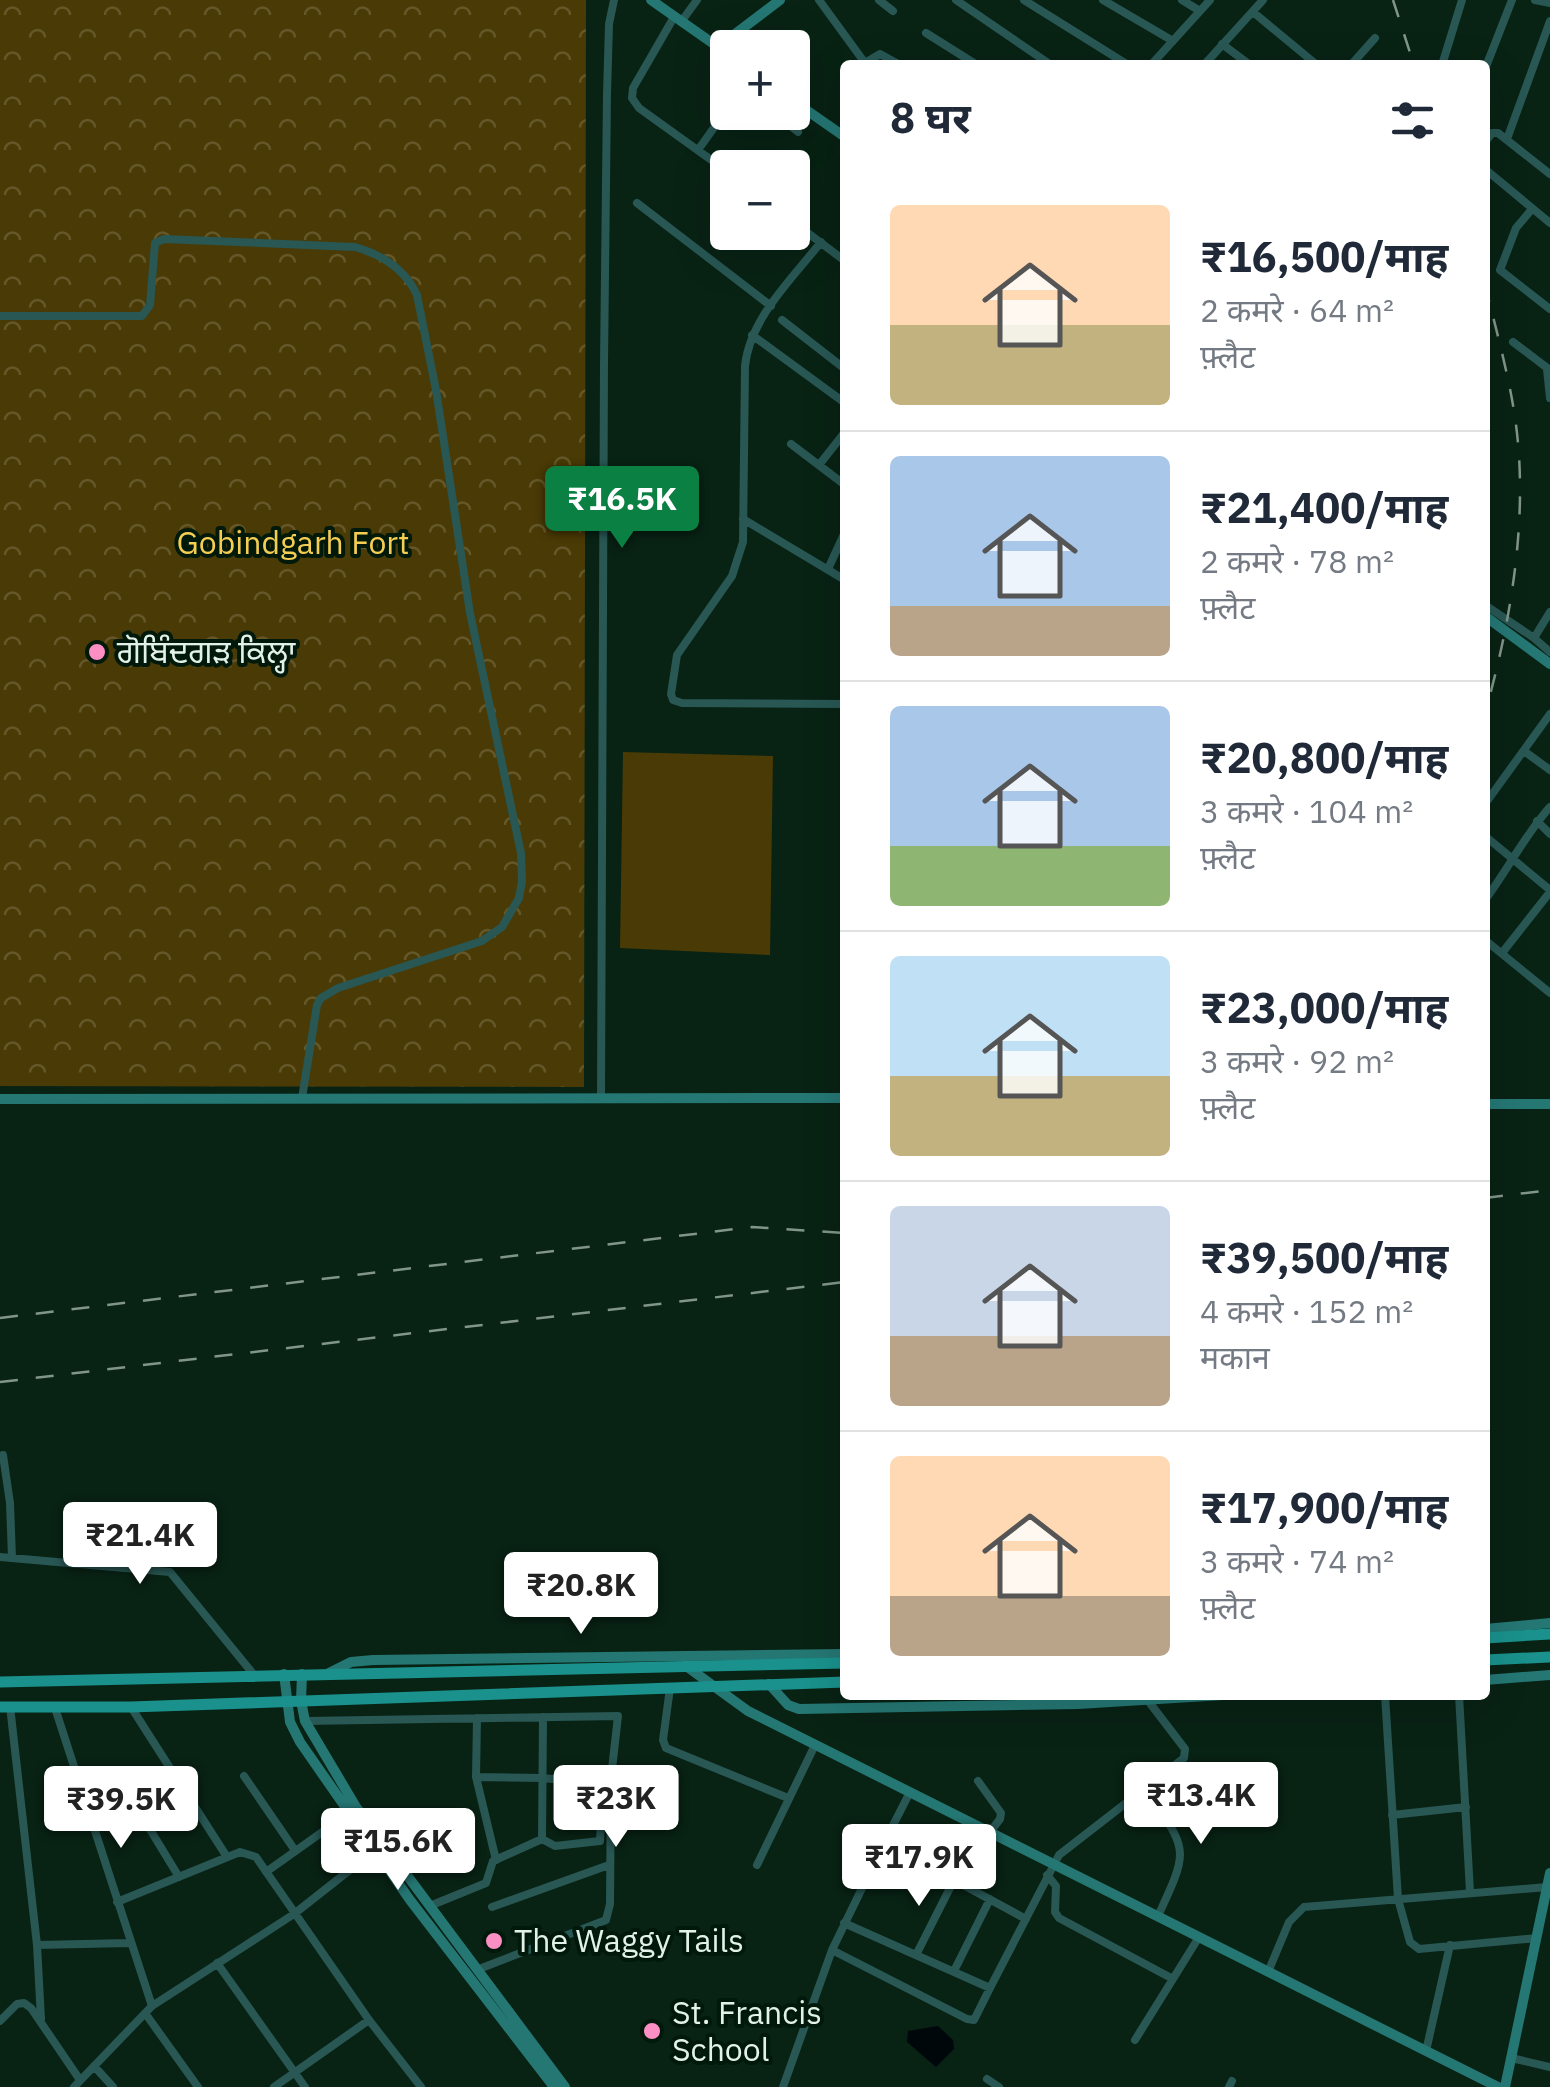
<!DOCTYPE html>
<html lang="hi">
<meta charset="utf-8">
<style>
:root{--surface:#fff;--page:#f2f2f3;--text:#1f2937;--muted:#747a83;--line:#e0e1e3;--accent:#0b8043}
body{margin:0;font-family:"IBM Plex Sans","Noto Sans Devanagari","Noto Sans Gurmukhi",sans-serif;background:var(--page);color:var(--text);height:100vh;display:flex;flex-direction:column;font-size:38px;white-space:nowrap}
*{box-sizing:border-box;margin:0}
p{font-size:32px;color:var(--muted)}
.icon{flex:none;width:55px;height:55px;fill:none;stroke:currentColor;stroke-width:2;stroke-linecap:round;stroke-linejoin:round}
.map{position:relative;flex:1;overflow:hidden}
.drawer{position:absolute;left:840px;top:60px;width:650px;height:1640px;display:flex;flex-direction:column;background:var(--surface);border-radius:10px;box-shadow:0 10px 40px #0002}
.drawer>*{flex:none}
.controls{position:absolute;left:710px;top:30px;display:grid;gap:20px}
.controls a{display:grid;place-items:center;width:100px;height:100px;border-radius:10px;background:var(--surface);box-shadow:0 10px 40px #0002;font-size:50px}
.price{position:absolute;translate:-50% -85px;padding:0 22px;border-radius:10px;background:#fff;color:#222;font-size:32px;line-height:65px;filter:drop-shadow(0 2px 5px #0008)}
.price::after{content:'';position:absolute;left:50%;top:60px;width:30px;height:22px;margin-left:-15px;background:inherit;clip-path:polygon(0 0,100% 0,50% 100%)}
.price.on{background:var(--accent);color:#fff}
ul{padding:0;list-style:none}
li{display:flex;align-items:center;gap:30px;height:250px;padding:0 50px}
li+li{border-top:2px solid var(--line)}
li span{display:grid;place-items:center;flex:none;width:280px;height:200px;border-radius:10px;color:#555}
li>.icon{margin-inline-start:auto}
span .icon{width:120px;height:120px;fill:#fffc;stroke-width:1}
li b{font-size:42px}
h2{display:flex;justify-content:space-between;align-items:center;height:120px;padding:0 50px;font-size:42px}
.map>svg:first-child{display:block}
.grass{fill:#4a3a05}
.forest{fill:url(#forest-crowns)}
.water{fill:#00070b}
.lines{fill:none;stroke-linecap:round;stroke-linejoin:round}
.street{stroke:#285754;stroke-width:8}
.secondary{stroke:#257774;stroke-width:10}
.primary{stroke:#1a918c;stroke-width:11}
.rail{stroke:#819589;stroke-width:2.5;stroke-dasharray:18 18;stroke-linecap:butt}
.secondary-bridge{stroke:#257774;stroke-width:10}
.poi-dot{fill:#fb8fc4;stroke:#01190b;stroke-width:4}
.labels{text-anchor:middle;stroke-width:8;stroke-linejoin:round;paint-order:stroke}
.park-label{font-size:32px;fill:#f6cd53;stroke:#01190b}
.poi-label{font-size:32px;fill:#e2f2e8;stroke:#01190b;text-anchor:start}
</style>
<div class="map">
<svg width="1550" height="2087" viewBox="0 0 1550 2087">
<defs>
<pattern id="forest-crowns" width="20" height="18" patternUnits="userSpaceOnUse" patternTransform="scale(2.5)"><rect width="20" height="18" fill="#4a3a05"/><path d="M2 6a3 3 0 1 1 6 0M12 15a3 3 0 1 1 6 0" fill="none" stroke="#645729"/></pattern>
</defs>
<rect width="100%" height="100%" fill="#082214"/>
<path class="grass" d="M623,752L773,756L770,955L620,948Z"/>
<path class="forest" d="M0,0H586L584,1087L0,1086Z"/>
<path class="water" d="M938,2026L953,2040L954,2049L936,2067L907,2042L908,2031Z"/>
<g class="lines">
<path class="street" d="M819,0L865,63L880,54L900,65
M879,0L893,11
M956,0L1051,65
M1024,0L1128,65
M1103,0L1173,41
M1182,0L1200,11
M1535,0L1550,3
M1253,12L1317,65
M674,17L633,88L632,98L639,108L728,172
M681,22L697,0
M926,33L977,65
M1222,44L1250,65
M1151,65L1210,0
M1204,65L1263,0
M1351,65L1375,38
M1442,65L1462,0
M1485,69L1512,0
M773,112L798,132
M1507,139L1550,21
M1485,142L1492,133H1498L1550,174
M698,150L728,108
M1485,169L1550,223
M637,203L771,306
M1532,209L1516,228L1500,270L1550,309
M792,221L845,261
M821,242C792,279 750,318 745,366L743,542L732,576L677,655L671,694L673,700L682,703L845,704
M0,316H142L150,305L155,243L164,239L355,247C383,255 405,269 417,295L436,390L470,613L521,853L522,881L519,898L502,927L482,941L338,988L321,998L317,1005L302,1098
M782,320L845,369
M752,335L845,403
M1513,342L1550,370
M1547,369L1550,398
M791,444L845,485
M819,465L845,432
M743,519L845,580
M828,569L845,532
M1485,605L1534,638
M1550,612L1534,638L1550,652
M1524,751L1550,770
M1485,804L1550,714
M1537,821L1550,834
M1485,836L1550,890
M1485,900C1508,869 1525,835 1550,807
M1485,940L1550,993
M1502,953L1550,892
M601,1098L604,364L607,94L609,24L614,0
M3,1455L10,1503L12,1558
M0,1557L170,1572L254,1675
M670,1688L663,1740L666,1748L788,1798
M1385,1695L1398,1899L1410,1942L1419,1949L1537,1938
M1459,1695L1470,1892
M10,1706L37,1945L41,2019
M131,1707L227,1857
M55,1708L152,2006
M477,1718L476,1777L542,1778L603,1784L600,1841L555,1846L542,1839
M305,1721L618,1716L611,1778L610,1904L606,1920L479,1969
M244,1776L294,1849
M476,1777L496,1860
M978,1781L1001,1813L1000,1819L990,1832
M1145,1787C1187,1852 1191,1845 1158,1916
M129,1795L179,1877
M1392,1815L1466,1807
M884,1843L910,1792
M757,1865L815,1745
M266,1872L349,1813
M1047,1875L1056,1886L1055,1912L1059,1918L1173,1979
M117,1902L240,1852L256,1857L369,2020L421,2087
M432,1905L486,1883L493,1861L542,1839L543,1717
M492,1907L609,1865
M844,1923L990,1988L1059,1855L1184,1758L1185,1749L1146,1698
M37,1945L129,1943
M832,1950L967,2019L974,2020L990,1988
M916,1955L954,1880L1026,1919
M217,1963L305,2087
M954,1971L990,1899
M1268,1972L1289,1922L1304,1907L1547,1887
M145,2013L198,2087
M0,2021L17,2004L24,2003L31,2008L80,2080
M1135,2040L1199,1937
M1426,2051L1450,1945
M1511,2058L1550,2067
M94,2066L113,2087
M987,2079L999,2087
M74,2087L152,2006L294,1914L384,1843
M274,2087L369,2020
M783,2087L832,1950L884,1843L954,1880L980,1827
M1229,2087L1232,2081"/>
<path class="secondary" d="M651,0L728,54
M718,47L780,0
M792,100L845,137
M0,1099L845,1098
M1485,1104H1550
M1485,1629L1550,1623
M686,1666L748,1711L1498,2087
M329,1673L351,1662L373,1660L845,1654
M284,1674L290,1722L300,1742L410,1900L554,2087
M302,1674L301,1701L305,1721L356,1807L565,2087
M1485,1680L1550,1675
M769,1684L788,1705L799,1709L1078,1704L1223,1695
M1505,2087L1550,1873"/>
<path class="primary" d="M1485,1638L1550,1634
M1485,1660L1550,1657
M0,1682L845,1663
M0,1707H131L845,1682"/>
<path class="rail" d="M1393,0L1414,65
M1485,284C1495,326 1507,368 1514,411C1530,510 1512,618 1485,713
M1485,1198L1550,1190
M0,1318L752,1227L845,1233
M0,1382L845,1282"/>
<path class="secondary-bridge" d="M1485,616L1550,664"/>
</g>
<g class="poi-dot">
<circle cx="97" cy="652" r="10"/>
<circle cx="494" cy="1941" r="10"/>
<circle cx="652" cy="2031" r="10"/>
</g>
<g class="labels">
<g class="park-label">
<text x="293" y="554">Gobindgarh Fort</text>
</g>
<g class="poi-label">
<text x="117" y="663">ਗੋਬਿੰਦਗੜ ਕਿਲ੍ਹਾ</text>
<text x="514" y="1952">The Waggy Tails</text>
<text x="672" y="2024">St. Francis<tspan x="672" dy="37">School</tspan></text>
</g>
</g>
</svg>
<div class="controls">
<a>+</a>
<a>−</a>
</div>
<b class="price on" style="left:622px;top:551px">₹16.5K</b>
<b class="price" style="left:140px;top:1587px">₹21.4K</b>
<b class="price" style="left:581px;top:1637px">₹20.8K</b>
<b class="price" style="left:1201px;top:1847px">₹13.4K</b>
<b class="price" style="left:616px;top:1850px">₹23K</b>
<b class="price" style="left:121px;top:1851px">₹39.5K</b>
<b class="price" style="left:398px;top:1893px">₹15.6K</b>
<b class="price" style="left:919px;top:1909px">₹17.9K</b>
<section class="drawer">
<h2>8 घर<svg class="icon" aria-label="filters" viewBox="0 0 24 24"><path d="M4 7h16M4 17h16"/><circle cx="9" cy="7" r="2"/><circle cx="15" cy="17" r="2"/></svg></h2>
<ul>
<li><span style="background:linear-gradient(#ffd9b3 60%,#c2b280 0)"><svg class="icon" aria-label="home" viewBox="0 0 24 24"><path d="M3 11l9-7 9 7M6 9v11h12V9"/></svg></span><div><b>₹16,500/माह</b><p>2 कमरे · 64 m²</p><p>फ़्लैट</p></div></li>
<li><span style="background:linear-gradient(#a9c7e8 75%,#b9a48a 0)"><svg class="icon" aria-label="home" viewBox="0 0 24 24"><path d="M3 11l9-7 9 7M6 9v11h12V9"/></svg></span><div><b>₹21,400/माह</b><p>2 कमरे · 78 m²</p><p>फ़्लैट</p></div></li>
<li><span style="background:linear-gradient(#a9c7e8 70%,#8fb573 0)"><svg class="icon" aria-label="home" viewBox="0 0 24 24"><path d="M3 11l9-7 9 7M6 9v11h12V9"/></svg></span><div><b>₹20,800/माह</b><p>3 कमरे · 104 m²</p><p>फ़्लैट</p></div></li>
<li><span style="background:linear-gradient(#bfe0f5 60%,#c2b280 0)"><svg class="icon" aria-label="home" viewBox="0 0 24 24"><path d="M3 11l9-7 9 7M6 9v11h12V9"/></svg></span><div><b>₹23,000/माह</b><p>3 कमरे · 92 m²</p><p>फ़्लैट</p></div></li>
<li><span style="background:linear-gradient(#c9d6e8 65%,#b9a48a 0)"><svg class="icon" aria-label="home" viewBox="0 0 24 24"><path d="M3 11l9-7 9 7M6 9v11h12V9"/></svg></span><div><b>₹39,500/माह</b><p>4 कमरे · 152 m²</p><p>मकान</p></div></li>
<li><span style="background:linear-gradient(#ffd9b3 70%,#b9a48a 0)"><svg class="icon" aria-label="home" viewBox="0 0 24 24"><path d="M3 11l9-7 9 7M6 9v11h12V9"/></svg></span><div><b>₹17,900/माह</b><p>3 कमरे · 74 m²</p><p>फ़्लैट</p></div></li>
</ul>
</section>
</div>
